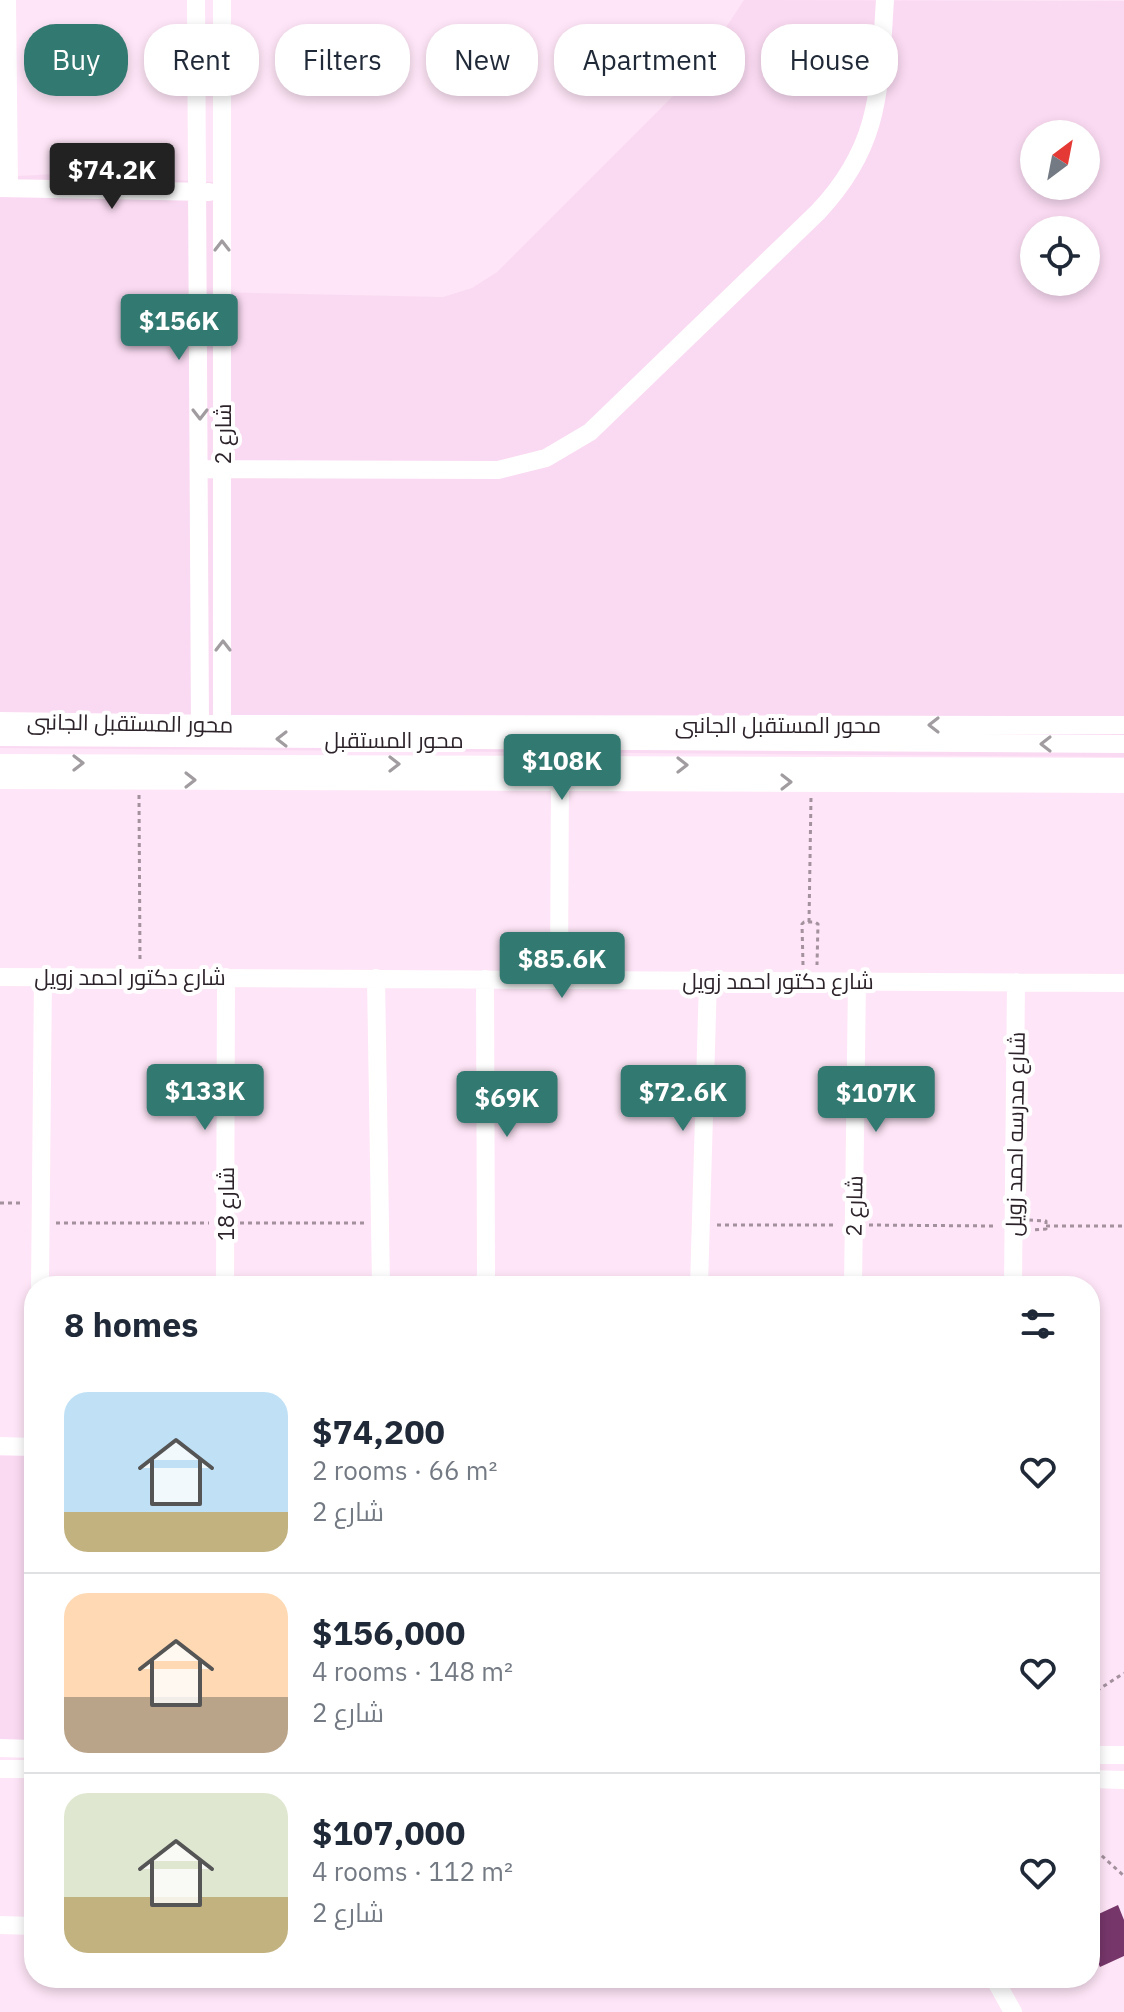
<!DOCTYPE html>
<meta charset="utf-8">
<style>
:root{--surface:#fff;--page:#f6f6f7;--text:#1f2937;--muted:#747a83;--line:#e0e1e3;--accent:#327971}
body{margin:0;font-family:"IBM Plex Sans",Cairo,sans-serif;background:var(--page);color:var(--text);height:100vh;display:flex;flex-direction:column;font-size:30px;white-space:nowrap}
*{box-sizing:border-box;margin:0}
p{font-size:26px;color:var(--muted)}
.icon{flex:none;width:44px;height:44px;fill:none;stroke:currentColor;stroke-width:2;stroke-linecap:round;stroke-linejoin:round}
.map{position:relative;flex:1;overflow:hidden}
.panel{position:absolute;left:24px;top:1276px;width:1076px;height:712px;display:flex;flex-direction:column;background:var(--surface);border-radius:32px;box-shadow:0 4px 12px #0003}
.panel>*{flex:none}
.guide{position:absolute;left:24px;top:24px;width:1076px;height:72px;display:flex;gap:16px}
.needle{width:52px;rotate:32deg}
.fabs{position:absolute;left:1020px;top:120px;display:grid;gap:16px}
.fabs a{display:grid;place-items:center;width:80px;height:80px;border-radius:50%;background:var(--surface);box-shadow:0 4px 12px #0003;font-size:40px}
.price{position:absolute;translate:-50% -68px;padding:0 18px;border-radius:8px;background:var(--accent);color:#fff;font-size:26px;line-height:52px;filter:drop-shadow(0 2px 4px #0008)}
.price::after{content:'';position:absolute;left:50%;top:48px;width:24px;height:18px;margin-left:-12px;background:inherit;clip-path:polygon(0 0,100% 0,50% 100%)}
.price.on{background:#222;color:#fff}
ul{padding:0;list-style:none}
li{display:flex;align-items:center;gap:24px;height:200px;padding:0 40px}
li+li{border-top:2px solid var(--line)}
li span{display:grid;place-items:center;flex:none;width:224px;height:160px;border-radius:24px;color:#555}
li>.icon{margin-inline-start:auto}
span .icon{width:96px;height:96px;fill:#fffc;stroke-width:1}
li b{font-size:34px}
h2{display:flex;justify-content:space-between;align-items:center;height:96px;padding:0 40px;font-size:34px}
.tag{padding:0 28px;border-radius:32px;background:var(--surface);box-shadow:0 4px 12px #0003;font-size:28px;line-height:72px}
.tag.on{background:var(--accent);color:#fff}
.map>svg:first-child{display:block}
.built{fill:#fadaf2;fill-rule:evenodd}
.building{fill:#76366a}
.lines{fill:none;stroke-linecap:round;stroke-linejoin:round}
.path{stroke:#a3919e;stroke-width:3;stroke-dasharray:4 4;stroke-linecap:butt}
.minor{stroke:#fff;stroke-width:18}
.oneway{stroke:#a09c9f}
.labels{text-anchor:middle;stroke-width:8;stroke-linejoin:round;paint-order:stroke}
.street-label{font-size:22px;fill:#2c232a;stroke:#fff}
</style>
<div class="map">
<svg width="1124" height="2012" viewBox="0 0 1124 2012">
<rect width="100%" height="100%" fill="#fee5f7"/>
<path class="built" d="M744,0L1124,1V757L0,748V177L54,174L213,182V292L443,297L472,288L497,272L695,74ZM1034,134H1086V186H1034ZM1034,230H1086V282H1034Z
M0,1456H34V1757H0Z"/>
<path class="building" d="M1118,1905L1124,1920V1956L1100,1967L1090,1944V1918Z"/>
<g class="lines">
<path class="path" d="M139,795L140,960
M809,922L811,797
M803,965L802,924L804,922H815L818,924L817,965
M0,1203H24
M1029,1220L1046,1221V1229L1031,1230
M56,1223H209
M240,1223H365
M717,1225H837
M869,1225L997,1226
M1046,1226H1124
M1090,1695L1124,1673
M1090,1845L1124,1876"/>
<path class="minor" d="M7,0L9,187
M196,0L200,723
M222,0V724
M0,188L209,192
M200,469L498,470L546,458L590,432L818,212C882,144 879,88 885,0
M0,721L222,724L1124,725
M0,737L1124,744
M0,763L1124,767
M0,780L1124,784
M0,977L1124,983
M376,978L381,1286
M559,979L560,772
M40,1286L43,977
M225,1286L226,977
M483,1286L486,1275L485,979
M699,1286L708,980
M853,1286L857,981
M1013,1286L1016,982
M0,1446L34,1447
M0,1748L34,1749
M1090,1755H1124
M0,1769H34
M1090,1779L1124,1780
M0,1925L34,1926
M994,1978L1013,2012"/>
</g>
<defs><path id="oneway-chevron" d="M-2-3.5L2.5 0L-2 3.5" fill="none" stroke-width="1.6" stroke-linecap="round" stroke-linejoin="round" transform="scale(2)"/></defs>
<g class="oneway">
<use href="#oneway-chevron" transform="translate(222 246) rotate(-90)"/>
<use href="#oneway-chevron" transform="translate(200 414) rotate(90)"/>
<use href="#oneway-chevron" transform="translate(223 646) rotate(-90)"/>
<use href="#oneway-chevron" transform="translate(934 725) rotate(-180)"/>
<use href="#oneway-chevron" transform="translate(282 739) rotate(-180)"/>
<use href="#oneway-chevron" transform="translate(1046 744) rotate(-180)"/>
<use href="#oneway-chevron" transform="translate(78 763)"/>
<use href="#oneway-chevron" transform="translate(394 764)"/>
<use href="#oneway-chevron" transform="translate(682 765)"/>
<use href="#oneway-chevron" transform="translate(190 780)"/>
<use href="#oneway-chevron" transform="translate(786 782)"/>
</g>
<g class="labels">
<g class="street-label">
<text transform="translate(223 434) rotate(-90)" y="8">شارع 2</text>
<text transform="translate(130 723) rotate(1)" y="8">محور المستقبل الجانبى</text>
<text x="778" y="733">محور المستقبل الجانبى</text>
<text x="394" y="748">محور المستقبل</text>
<text x="130" y="985">شارع دكتور احمد زويل</text>
<text x="778" y="989">شارع دكتور احمد زويل</text>
<text transform="translate(1015 1134) rotate(-89)" y="8">شارع مدرسه احمد زويل</text>
<text transform="translate(226 1204) rotate(-90)" y="8">شارع 18</text>
<text transform="translate(854 1206) rotate(-89)" y="8">شارع 2</text>
</g>
</g>
</svg>
<div class="fabs">
<a><svg class="needle" viewBox="-14 -14 28 28"><path d="M0-13l5 13h-10z" fill="#e53935"/><path d="M0 13l5-13h-10z" fill="#747a83"/></svg></a>
<a><svg class="icon" aria-label="locate" viewBox="0 0 24 24"><circle cx="12" cy="12" r="6"/><path d="M12 2v4M12 18v4M2 12h4M18 12h4"/></svg></a>
</div>
<b class="price on" style="left:112px;top:211px">$74.2K</b>
<b class="price" style="left:179px;top:362px">$156K</b>
<b class="price" style="left:562px;top:802px">$108K</b>
<b class="price" style="left:562px;top:1000px">$85.6K</b>
<b class="price" style="left:205px;top:1132px">$133K</b>
<b class="price" style="left:683px;top:1133px">$72.6K</b>
<b class="price" style="left:876px;top:1134px">$107K</b>
<b class="price" style="left:507px;top:1139px">$69K</b>
<div class="guide">
<a class="tag on">Buy</a>
<a class="tag">Rent</a>
<a class="tag">Filters</a>
<a class="tag">New</a>
<a class="tag">Apartment</a>
<a class="tag">House</a>
</div>
<section class="panel">
<h2>8 homes<svg class="icon" aria-label="filters" viewBox="0 0 24 24"><path d="M4 7h16M4 17h16"/><circle cx="9" cy="7" r="2"/><circle cx="15" cy="17" r="2"/></svg></h2>
<ul>
<li><span style="background:linear-gradient(#bfe0f5 75%,#c2b280 0)"><svg class="icon" aria-label="home" viewBox="0 0 24 24"><path d="M3 11l9-7 9 7M6 9v11h12V9"/></svg></span><div><b>$74,200</b><p>2 rooms · 66 m²</p><p>شارع 2</p></div><svg class="icon" aria-label="heart" viewBox="0 0 24 24"><path d="M12 20l-8-8c-3-5 5-10 8-4 3-6 11-1 8 4z"/></svg></li>
<li><span style="background:linear-gradient(#ffd9b3 65%,#b9a48a 0)"><svg class="icon" aria-label="home" viewBox="0 0 24 24"><path d="M3 11l9-7 9 7M6 9v11h12V9"/></svg></span><div><b>$156,000</b><p>4 rooms · 148 m²</p><p>شارع 2</p></div><svg class="icon" aria-label="heart" viewBox="0 0 24 24"><path d="M12 20l-8-8c-3-5 5-10 8-4 3-6 11-1 8 4z"/></svg></li>
<li><span style="background:linear-gradient(#dfe7d0 65%,#c2b280 0)"><svg class="icon" aria-label="home" viewBox="0 0 24 24"><path d="M3 11l9-7 9 7M6 9v11h12V9"/></svg></span><div><b>$107,000</b><p>4 rooms · 112 m²</p><p>شارع 2</p></div><svg class="icon" aria-label="heart" viewBox="0 0 24 24"><path d="M12 20l-8-8c-3-5 5-10 8-4 3-6 11-1 8 4z"/></svg></li>
</ul>
</section>
</div>
